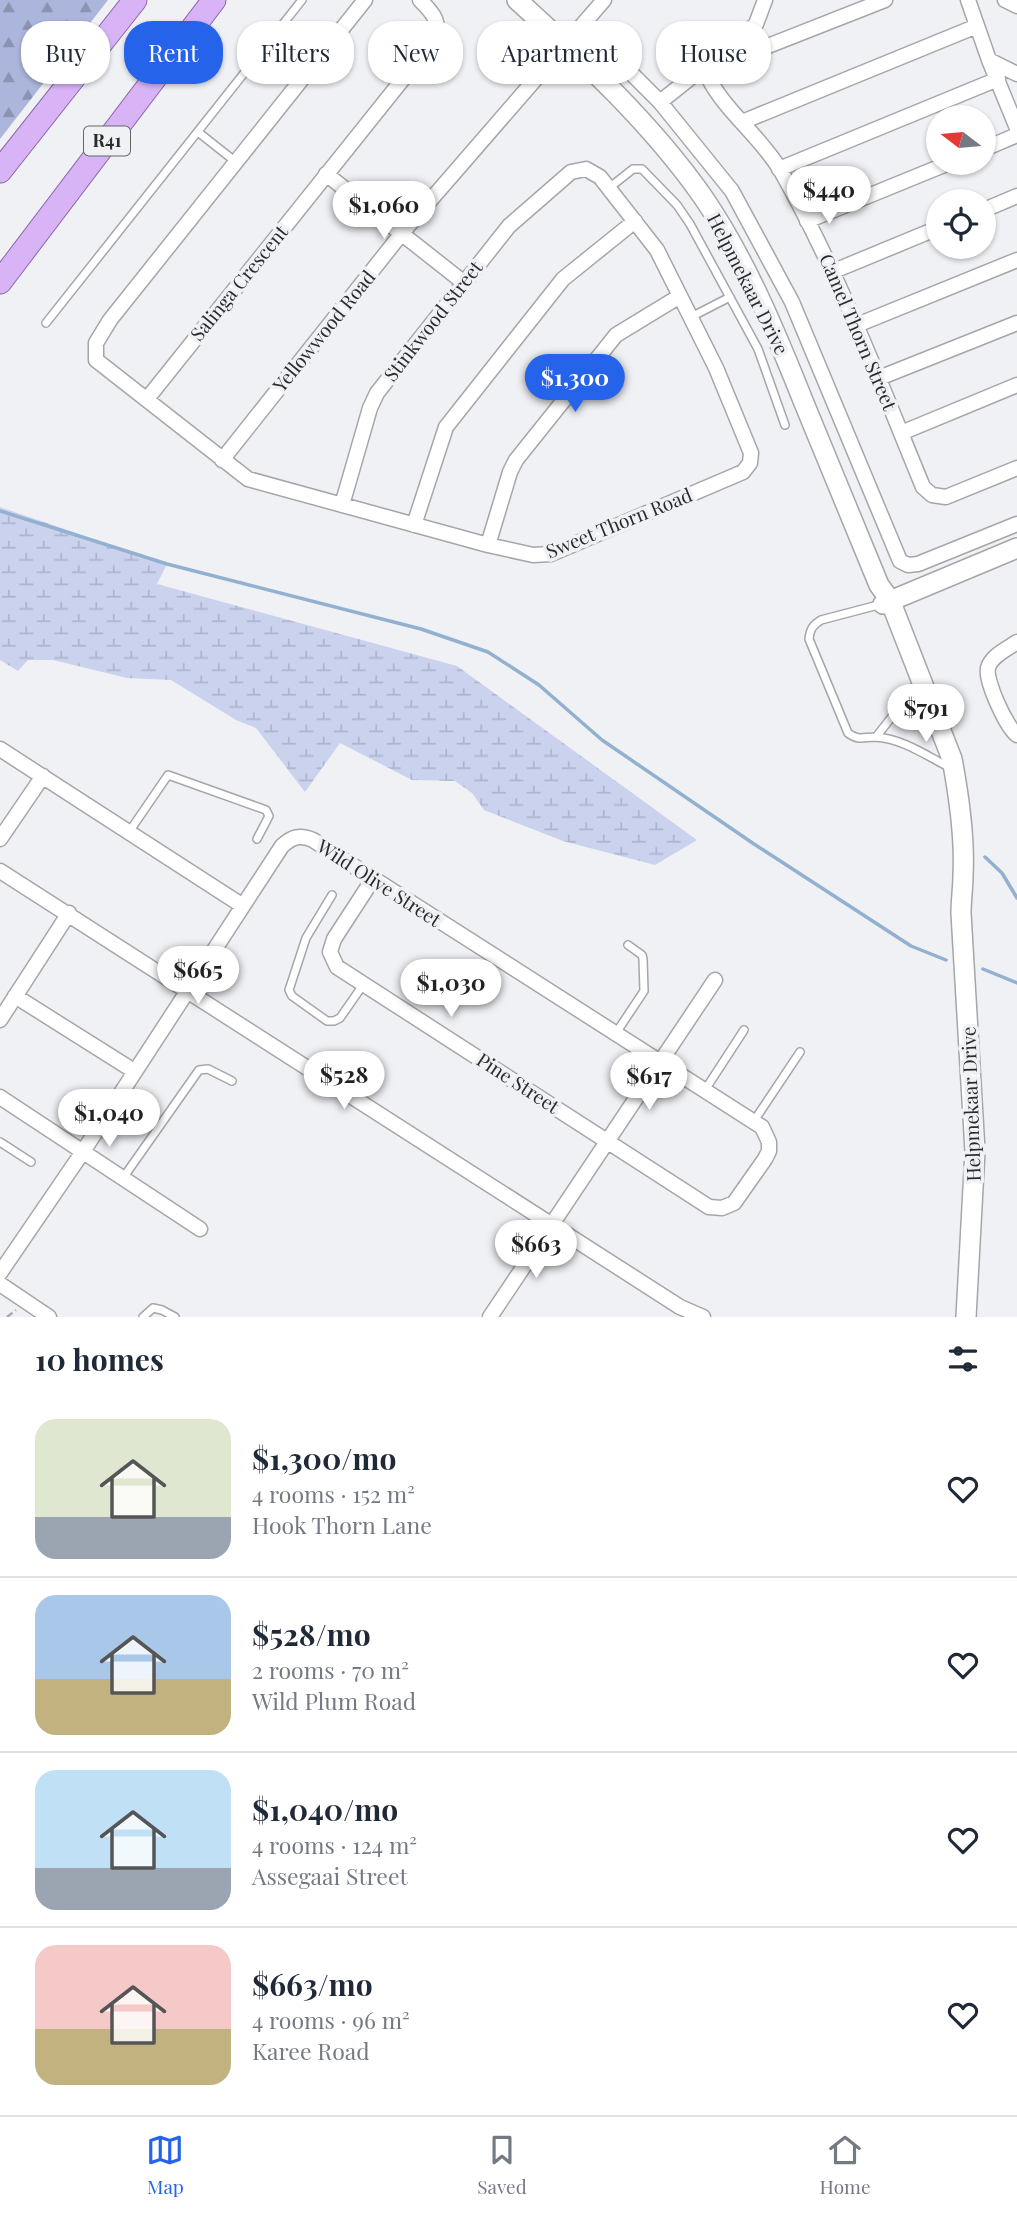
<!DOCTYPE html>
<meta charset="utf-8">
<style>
:root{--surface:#fff;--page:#f6f6f7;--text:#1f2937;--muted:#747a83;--line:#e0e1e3;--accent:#2563eb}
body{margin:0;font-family:"Playfair Display",serif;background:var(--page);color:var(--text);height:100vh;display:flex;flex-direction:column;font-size:26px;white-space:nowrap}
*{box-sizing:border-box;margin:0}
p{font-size:23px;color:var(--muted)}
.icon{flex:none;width:38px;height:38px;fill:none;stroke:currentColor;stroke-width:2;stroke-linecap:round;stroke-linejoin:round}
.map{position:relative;height:1317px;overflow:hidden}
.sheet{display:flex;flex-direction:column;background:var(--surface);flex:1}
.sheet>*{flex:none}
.hud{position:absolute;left:21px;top:21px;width:976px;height:63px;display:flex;gap:14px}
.needle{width:46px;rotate:286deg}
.fabs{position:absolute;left:926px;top:105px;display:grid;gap:14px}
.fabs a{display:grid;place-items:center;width:70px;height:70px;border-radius:50%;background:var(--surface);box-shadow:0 2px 5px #0004;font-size:35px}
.price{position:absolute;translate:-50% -60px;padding:0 16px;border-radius:24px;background:#fff;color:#222;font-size:23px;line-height:46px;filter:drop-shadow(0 2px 4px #0008)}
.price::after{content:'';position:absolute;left:50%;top:42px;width:21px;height:16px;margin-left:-10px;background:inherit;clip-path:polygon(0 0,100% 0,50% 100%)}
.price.current{background:var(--accent);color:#fff}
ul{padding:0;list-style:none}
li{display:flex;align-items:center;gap:21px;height:175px;padding:0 35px}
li+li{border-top:2px solid var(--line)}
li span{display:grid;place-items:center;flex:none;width:196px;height:140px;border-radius:21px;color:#555}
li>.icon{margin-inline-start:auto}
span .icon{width:84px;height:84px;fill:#fffc;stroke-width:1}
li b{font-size:30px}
h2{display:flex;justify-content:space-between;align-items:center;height:84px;padding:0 35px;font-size:30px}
.tag{padding:0 24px;border-radius:28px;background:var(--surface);box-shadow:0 2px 5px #0004;font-size:24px;line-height:63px}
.tag.current{background:var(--accent);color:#fff}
.tab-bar{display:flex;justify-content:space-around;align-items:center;height:98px;border-top:2px solid var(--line);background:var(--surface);font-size:19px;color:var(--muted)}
.tab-bar a{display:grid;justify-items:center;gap:4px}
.tab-bar .current{color:var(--accent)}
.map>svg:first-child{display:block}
.forest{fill:url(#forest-firs)}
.wetland{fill:url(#wetland-marsh)}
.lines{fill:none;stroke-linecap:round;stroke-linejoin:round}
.stream{stroke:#92b0cf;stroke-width:3.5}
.lane-casing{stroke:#a5a6a9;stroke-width:10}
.street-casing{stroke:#a5a6a9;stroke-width:17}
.secondary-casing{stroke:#a5a6a9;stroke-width:22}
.primary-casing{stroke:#8b64ab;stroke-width:25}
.path{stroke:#ababae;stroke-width:2.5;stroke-dasharray:7 3.5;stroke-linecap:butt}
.lane{stroke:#fff;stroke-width:7}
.street{stroke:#fff;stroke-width:14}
.secondary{stroke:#fff;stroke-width:19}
.primary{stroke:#d8b4f6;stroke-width:23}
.labels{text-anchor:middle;stroke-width:7;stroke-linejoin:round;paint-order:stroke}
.shield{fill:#f0f1f5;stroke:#666668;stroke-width:2}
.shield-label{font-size:18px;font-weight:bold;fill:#2b2b2c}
.street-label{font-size:19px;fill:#2b2b2c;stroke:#f0f1f5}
</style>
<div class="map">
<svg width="1017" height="1317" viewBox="0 0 1017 1317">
<defs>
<pattern id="forest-firs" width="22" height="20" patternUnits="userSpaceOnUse" patternTransform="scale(1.75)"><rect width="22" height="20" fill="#acb5db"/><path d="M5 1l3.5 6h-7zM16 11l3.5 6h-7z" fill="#8c93b2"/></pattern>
<pattern id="wetland-marsh" width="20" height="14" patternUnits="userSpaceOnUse" patternTransform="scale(1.75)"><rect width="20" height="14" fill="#cbd2ee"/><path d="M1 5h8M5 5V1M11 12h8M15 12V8" fill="none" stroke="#aeb4cc"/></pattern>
</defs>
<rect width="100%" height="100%" fill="#f0f1f5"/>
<path class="forest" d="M0,0H108L0,139Z"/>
<path class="wetland" d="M0,507L167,564L157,584L457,666L697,840L655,865L563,841L484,810L472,793L455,781L412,780L340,743L305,792L256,728L236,720L171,680L127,678L53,660H28L18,671L0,660Z"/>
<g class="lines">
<path class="stream" d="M0,511L167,564L421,629L488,652L539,685L602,740L754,844L911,946L946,960
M985,857L1002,873L1017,898
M983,969L1017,983"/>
<defs>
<path id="lane" d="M198,132L236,162
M609,188L633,169H642L677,205L690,224L758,349L785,425
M691,317L730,297
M46,323L302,0
M882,604L821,620C813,625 810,629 809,639L848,733C858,741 864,737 875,737C900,738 924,754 945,765
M876,737L916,686
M129,832L168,775L266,810L269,816L257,839
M332,895L306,938L289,990L292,996L327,1021H334L340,1018L363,985
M616,1033L644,991L643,959L642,955L628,945
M705,1090L744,1030
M754,1121L800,1052
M0,1142L31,1162
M123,1178L199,1070L208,1069L232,1081
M143,1317L153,1308L162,1310L175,1317"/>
<path id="street" d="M765,0L756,24L709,67V79C727,113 761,137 781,171C838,272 879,380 923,487L932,495L946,497L1017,468
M968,0L989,60L1017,128
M1005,0L1017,6
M608,50L660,102L732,191L792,302L900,561L908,565L918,564L1017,524
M989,60L1017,74
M660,102L694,75L885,0
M742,122L977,26
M984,149L1017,135
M779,169L998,79
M326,174L463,282
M984,210L1017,196
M807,221L949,163
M834,271L938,228
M857,325L1017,260
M879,378L1017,323
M147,399L435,39C441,21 432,12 420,0
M901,433L1017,385
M222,460L402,233L604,0
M342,505L370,408L377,393L509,226L571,172L586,169L600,177L657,250L716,368L751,453L750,463L743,472L551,554L533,555L488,545L248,479L96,360V343L110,320L365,0
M414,525L446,427L563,279L635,221
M488,545L510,472L516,460L616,335L680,296
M1017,642C1007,649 991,656 988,668C985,681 1007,728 1017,735
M0,749L243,906
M0,839L43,776
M0,871L680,1307L703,1317
M15,996L134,1071
M0,1020L69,913
M0,1097L200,1229
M0,1273L82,1153L282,846C292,837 300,834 313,840L762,1127L769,1142V1151L765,1159L734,1203L722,1208L709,1207L337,967L330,952L334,939L373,879
M0,1284L49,1317
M490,1317L715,980"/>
<path id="secondary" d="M517,0C583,60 652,124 703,197C746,260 776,333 804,403C829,463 854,524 879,585L890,600L952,759C959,796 965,837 963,875C963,888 961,900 961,913L975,1151L966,1317
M883,604L1017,548"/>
<path id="primary" d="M0,171L135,0
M0,282L214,0"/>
</defs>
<use href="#lane" class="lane-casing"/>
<use href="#street" class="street-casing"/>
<use href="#secondary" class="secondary-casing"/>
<use href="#primary" class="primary-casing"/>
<path class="path" d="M7,1317L16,1310"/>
<use href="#lane" class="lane"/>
<use href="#street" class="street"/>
<use href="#secondary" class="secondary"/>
<use href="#primary" class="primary"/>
</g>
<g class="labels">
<rect class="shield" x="84" y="126.5" width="46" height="29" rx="5"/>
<g class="shield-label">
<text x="107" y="147">R41</text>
</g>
<g class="street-label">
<text transform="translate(239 283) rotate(-51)" y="7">Salinga Crescent</text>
<text transform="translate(748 284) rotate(63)" y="7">Helpmekaar Drive</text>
<text transform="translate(433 321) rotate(-52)" y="7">Stinkwood Street</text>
<text transform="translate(324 331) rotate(-51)" y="7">Yellowwood Road</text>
<text transform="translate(858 332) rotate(67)" y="7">Camel Thorn Street</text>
<text transform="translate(619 523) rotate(-22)" y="7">Sweet Thorn Road</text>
<text transform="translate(379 883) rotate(33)" y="7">Wild Olive Street</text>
<text transform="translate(518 1083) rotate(33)" y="7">Pine Street</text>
<text transform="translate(971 1104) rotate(-92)" y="7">Helpmekaar Drive</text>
</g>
</g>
</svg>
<div class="fabs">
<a><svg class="needle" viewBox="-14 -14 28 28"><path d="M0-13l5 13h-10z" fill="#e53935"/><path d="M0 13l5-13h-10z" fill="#747a83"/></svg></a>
<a><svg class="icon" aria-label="locate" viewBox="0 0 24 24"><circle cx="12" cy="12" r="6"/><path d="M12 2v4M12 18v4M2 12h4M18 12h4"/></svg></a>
</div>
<b class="price" style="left:829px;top:226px">$440</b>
<b class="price" style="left:384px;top:241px">$1,060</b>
<b class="price current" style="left:575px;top:414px">$1,300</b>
<b class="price" style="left:926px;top:744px">$791</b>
<b class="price" style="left:198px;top:1006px">$665</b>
<b class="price" style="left:451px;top:1019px">$1,030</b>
<b class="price" style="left:344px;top:1111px">$528</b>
<b class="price" style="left:649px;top:1112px">$617</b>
<b class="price" style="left:109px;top:1149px">$1,040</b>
<b class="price" style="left:536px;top:1280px">$663</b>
<div class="hud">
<a class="tag">Buy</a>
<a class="tag current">Rent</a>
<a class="tag">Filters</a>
<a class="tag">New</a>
<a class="tag">Apartment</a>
<a class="tag">House</a>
</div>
</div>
<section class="sheet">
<h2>10 homes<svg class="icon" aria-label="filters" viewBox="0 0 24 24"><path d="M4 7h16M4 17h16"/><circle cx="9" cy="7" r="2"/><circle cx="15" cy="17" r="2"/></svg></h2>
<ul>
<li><span style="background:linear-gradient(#dfe7d0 70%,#9aa5b1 0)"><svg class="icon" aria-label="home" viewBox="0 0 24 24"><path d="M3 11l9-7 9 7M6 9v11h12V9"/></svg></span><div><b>$1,300/mo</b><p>4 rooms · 152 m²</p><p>Hook Thorn Lane</p></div><svg class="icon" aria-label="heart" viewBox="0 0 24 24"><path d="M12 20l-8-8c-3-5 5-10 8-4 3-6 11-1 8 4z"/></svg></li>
<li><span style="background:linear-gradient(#a9c7e8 60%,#c2b280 0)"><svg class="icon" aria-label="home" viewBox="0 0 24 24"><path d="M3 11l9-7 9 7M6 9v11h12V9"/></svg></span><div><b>$528/mo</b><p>2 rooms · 70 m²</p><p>Wild Plum Road</p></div><svg class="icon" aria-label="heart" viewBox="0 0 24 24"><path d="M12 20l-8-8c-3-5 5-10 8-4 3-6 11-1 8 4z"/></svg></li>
<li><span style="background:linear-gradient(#bfe0f5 70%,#9aa5b1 0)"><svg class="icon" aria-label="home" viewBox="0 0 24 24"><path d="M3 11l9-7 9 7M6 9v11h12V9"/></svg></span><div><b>$1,040/mo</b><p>4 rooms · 124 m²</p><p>Assegaai Street</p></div><svg class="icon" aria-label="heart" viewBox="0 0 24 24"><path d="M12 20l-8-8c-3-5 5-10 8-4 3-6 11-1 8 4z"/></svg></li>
<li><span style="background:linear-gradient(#f6c9c9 60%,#c2b280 0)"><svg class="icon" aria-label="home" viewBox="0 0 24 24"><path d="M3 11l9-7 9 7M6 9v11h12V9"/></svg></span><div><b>$663/mo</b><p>4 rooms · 96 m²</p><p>Karee Road</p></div><svg class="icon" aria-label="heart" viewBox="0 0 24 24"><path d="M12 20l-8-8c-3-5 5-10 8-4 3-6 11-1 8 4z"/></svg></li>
</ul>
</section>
<nav class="tab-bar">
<a class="current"><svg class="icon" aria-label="map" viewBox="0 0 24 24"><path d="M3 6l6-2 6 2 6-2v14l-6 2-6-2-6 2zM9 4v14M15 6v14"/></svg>Map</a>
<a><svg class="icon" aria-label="saved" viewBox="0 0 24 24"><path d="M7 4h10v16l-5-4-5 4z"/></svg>Saved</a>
<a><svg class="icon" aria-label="home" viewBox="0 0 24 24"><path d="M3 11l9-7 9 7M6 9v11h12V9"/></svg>Home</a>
</nav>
